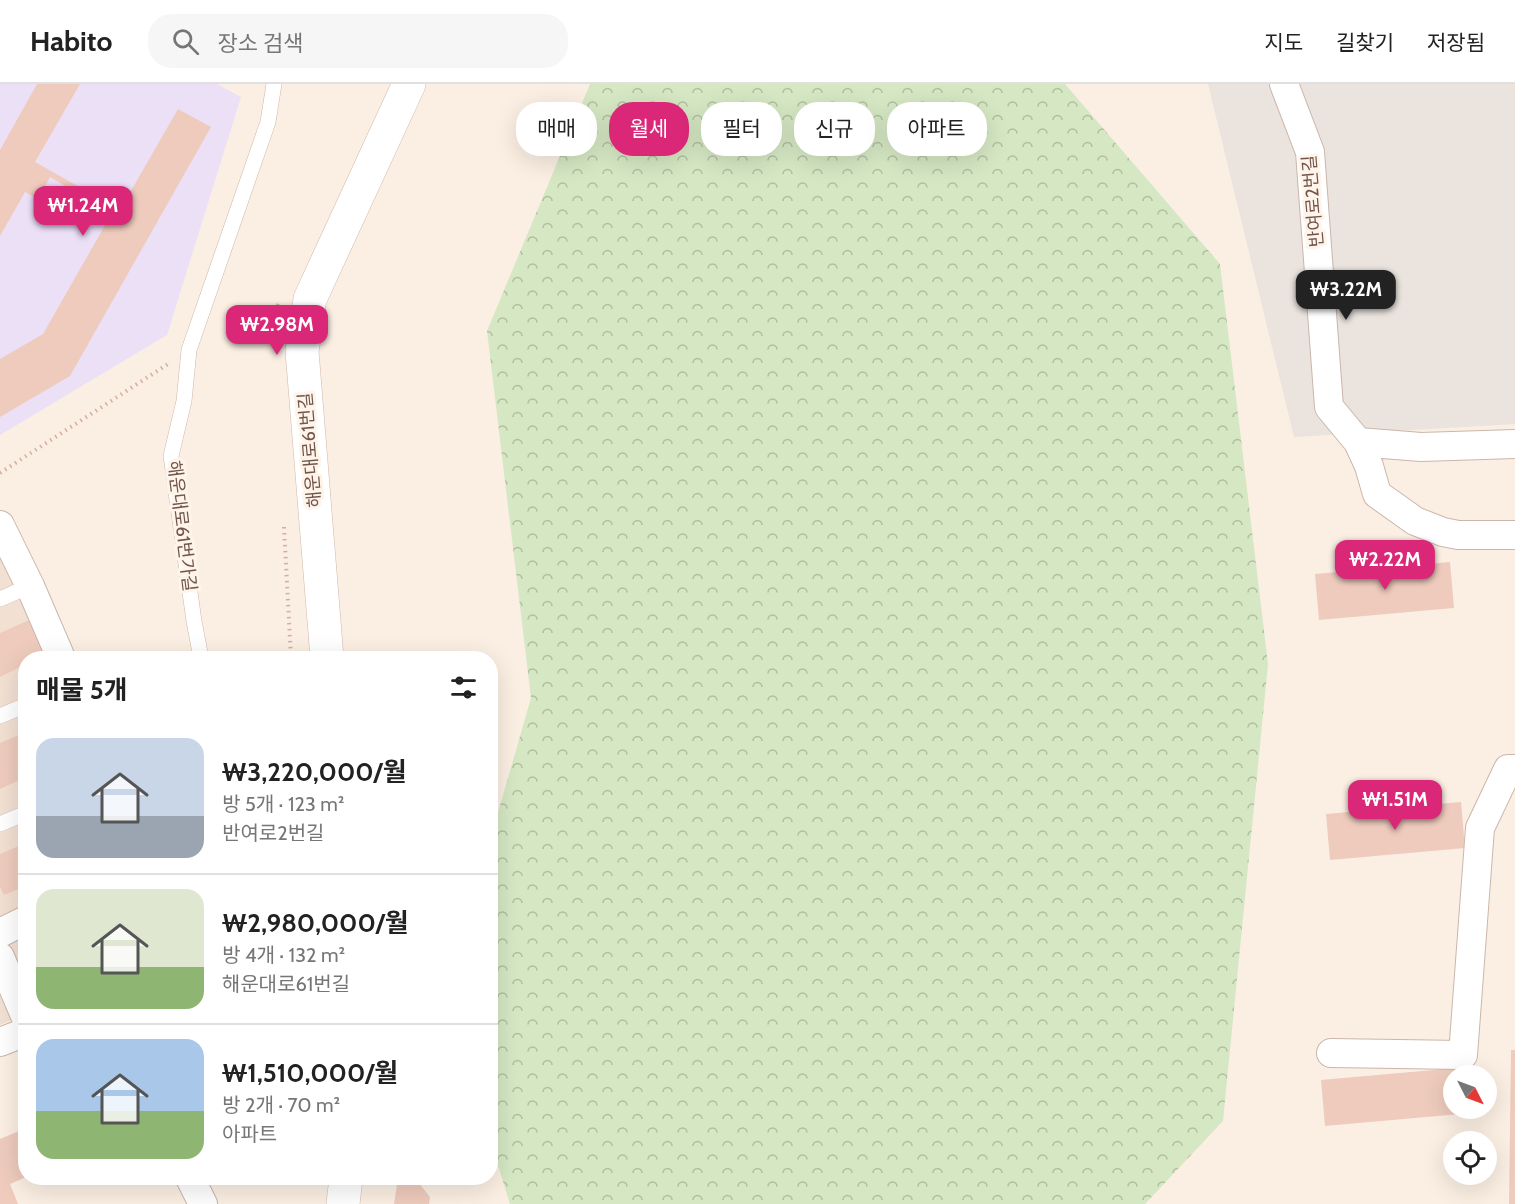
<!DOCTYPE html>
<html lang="ko">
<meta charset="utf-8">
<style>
:root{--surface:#fff;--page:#f6f6f6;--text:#222;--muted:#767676;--line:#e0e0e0;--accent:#db2777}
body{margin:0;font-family:Cabin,"Noto Sans KR",sans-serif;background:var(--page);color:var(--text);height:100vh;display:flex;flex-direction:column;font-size:22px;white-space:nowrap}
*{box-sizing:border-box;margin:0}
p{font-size:20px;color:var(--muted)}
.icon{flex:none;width:33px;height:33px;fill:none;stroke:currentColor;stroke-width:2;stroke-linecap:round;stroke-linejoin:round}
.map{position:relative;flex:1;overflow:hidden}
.panel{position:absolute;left:18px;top:567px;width:480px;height:534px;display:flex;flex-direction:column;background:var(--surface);border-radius:24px;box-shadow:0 6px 24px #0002}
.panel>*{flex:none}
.guide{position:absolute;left:516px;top:18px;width:570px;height:54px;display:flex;gap:12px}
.needle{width:39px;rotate:132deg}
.buttons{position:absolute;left:1443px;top:981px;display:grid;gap:12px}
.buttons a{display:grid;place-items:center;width:54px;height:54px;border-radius:50%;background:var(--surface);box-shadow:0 6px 24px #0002;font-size:30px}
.price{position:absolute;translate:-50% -51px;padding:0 14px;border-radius:12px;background:var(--accent);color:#fff;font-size:20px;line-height:39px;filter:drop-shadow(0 2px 3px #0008)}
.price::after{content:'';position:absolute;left:50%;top:36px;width:18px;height:14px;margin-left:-9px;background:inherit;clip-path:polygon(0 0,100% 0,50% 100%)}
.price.selected{background:#222;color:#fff}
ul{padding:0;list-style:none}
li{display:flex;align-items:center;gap:18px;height:150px;padding:0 18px}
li+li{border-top:2px solid var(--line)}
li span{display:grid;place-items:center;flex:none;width:168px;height:120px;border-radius:18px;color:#555}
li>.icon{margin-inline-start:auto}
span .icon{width:72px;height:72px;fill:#fffc;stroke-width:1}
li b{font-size:26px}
h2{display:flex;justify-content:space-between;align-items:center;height:72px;padding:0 18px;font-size:26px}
.pill{padding:0 21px;border-radius:24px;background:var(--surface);box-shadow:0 6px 24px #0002;font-size:21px;line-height:54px}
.pill.selected{background:var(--accent);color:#fff}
header{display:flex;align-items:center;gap:36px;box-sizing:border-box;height:84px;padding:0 30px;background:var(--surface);border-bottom:2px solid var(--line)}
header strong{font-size:28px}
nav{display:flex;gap:33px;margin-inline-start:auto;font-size:21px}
.search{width:420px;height:54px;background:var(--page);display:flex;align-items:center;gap:15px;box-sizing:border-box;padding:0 21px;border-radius:24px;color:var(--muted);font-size:22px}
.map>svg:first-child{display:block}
.residential{fill:#f2e0d2}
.industrial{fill:#eae3de}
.education{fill:#ece0f7}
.forest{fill:url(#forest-crowns)}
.building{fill:#eecbbd}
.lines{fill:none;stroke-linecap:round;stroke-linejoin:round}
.service-casing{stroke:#cbb6ab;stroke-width:16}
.minor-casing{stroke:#cbb6ab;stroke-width:30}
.secondary-casing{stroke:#d0b8ab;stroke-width:34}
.path{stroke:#d3afa0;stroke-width:4;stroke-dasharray:1.5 4.5;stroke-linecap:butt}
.service{stroke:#fff;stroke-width:15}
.minor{stroke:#fff;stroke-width:28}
.secondary{stroke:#fff;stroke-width:33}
.labels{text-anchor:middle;stroke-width:6;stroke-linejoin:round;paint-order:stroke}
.street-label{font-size:18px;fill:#71554b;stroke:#fef4e9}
</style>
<header>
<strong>Habito</strong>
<div class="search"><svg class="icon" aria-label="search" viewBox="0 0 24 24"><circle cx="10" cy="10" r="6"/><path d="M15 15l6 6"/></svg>장소 검색</div>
<nav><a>지도</a><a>길찾기</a><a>저장됨</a></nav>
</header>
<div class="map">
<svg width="1515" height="1120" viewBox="0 0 1515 1120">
<defs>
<pattern id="forest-crowns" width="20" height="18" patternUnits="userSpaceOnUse" patternTransform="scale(1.5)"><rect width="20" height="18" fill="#d5e7c3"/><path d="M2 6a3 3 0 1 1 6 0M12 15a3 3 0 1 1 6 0" fill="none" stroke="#b1bea0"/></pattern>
</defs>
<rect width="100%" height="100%" fill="#fbefe3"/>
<path class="residential" d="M0,426L65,574H26L25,930L0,941Z"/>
<path class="industrial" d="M1208,0H1515V340L1294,353Z"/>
<path class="education" d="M0,0H217L241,13L167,251L0,351Z"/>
<path class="forest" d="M590,0H1065L1220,180L1268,580L1223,1037L1145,1120H510L491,1059L490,756L531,614L487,247Z"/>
<path class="building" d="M37,0H80L35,78L120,126L178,25L211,43L70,292L0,333V275L43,250L112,129L50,93L38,115L25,108L0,152V66Z
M1450,478L1454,524L1319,536L1315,490Z
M36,533L52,568L38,574H26V580L0,593V549Z
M26,648V693L0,705V659Z
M1461,718L1465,764L1330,776L1326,730Z
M26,759V802L4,811L0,803V770Z
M1511,966H1515V1120H1509Z
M1456,984L1457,992H1454V1024H1460V1030L1325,1042L1321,996Z
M26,1044V1093L10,1100L18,1120H0V1055Z
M398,1094H415L430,1113L429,1120H394Z"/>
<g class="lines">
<defs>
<path id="service" d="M0,515L30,502
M201,574L194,537L171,372L184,317L189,266L268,38L274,0
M0,632L26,621
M0,740L26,729"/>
<path id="minor" d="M1284,0L1310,68L1329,323L1358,358L1421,363L1515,360
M1358,358L1369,382L1377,410L1415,437L1443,448L1458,451H1515
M0,441L30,502L61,574
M0,849L26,836
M0,873L26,934
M0,958L26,948
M1331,969L1463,971L1480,744L1508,685H1515
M190,1094L203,1120"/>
<path id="secondary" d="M327,574L302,267L310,215L409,0
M343,1120L346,1094"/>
</defs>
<use href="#service" class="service-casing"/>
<use href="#minor" class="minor-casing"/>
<use href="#secondary" class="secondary-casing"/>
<path class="path" d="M274,244L273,231L278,220
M0,389L168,280
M284,443L291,574"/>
<use href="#service" class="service"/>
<use href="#minor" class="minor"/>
<use href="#secondary" class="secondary"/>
</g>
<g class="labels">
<g class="street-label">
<text transform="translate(1313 117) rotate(-95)" y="6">반여로2번길</text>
<text transform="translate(310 366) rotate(-95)" y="6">해운대로61번길</text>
<text transform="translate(182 442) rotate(83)" y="6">해운대로61번가길</text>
</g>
</g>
</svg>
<div class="buttons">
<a><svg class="needle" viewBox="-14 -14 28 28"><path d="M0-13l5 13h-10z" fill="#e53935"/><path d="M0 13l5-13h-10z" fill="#767676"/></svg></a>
<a><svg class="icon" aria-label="locate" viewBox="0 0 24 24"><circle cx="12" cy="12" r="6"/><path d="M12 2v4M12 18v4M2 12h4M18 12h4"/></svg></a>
</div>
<b class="price" style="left:83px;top:153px">₩1.24M</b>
<b class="price selected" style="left:1346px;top:237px">₩3.22M</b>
<b class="price" style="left:277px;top:272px">₩2.98M</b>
<b class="price" style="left:1385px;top:507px">₩2.22M</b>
<b class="price" style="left:1395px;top:747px">₩1.51M</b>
<div class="guide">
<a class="pill">매매</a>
<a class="pill selected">월세</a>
<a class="pill">필터</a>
<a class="pill">신규</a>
<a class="pill">아파트</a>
</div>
<section class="panel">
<h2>매물 5개<svg class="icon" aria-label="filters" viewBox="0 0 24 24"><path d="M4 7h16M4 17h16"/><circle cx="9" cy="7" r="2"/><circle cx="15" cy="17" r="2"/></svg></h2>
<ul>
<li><span style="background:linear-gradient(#c9d6e8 65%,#9aa5b1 0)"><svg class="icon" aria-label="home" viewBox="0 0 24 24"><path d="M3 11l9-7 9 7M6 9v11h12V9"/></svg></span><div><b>₩3,220,000/월</b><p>방 5개 · 123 m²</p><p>반여로2번길</p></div></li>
<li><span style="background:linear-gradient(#dfe7d0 65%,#8fb573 0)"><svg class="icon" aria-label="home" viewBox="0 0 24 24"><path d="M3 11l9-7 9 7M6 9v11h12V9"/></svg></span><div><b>₩2,980,000/월</b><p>방 4개 · 132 m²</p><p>해운대로61번길</p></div></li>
<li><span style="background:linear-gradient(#a9c7e8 60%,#8fb573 0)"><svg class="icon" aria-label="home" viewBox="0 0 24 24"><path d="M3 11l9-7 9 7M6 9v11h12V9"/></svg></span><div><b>₩1,510,000/월</b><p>방 2개 · 70 m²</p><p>아파트</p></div></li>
</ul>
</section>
</div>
